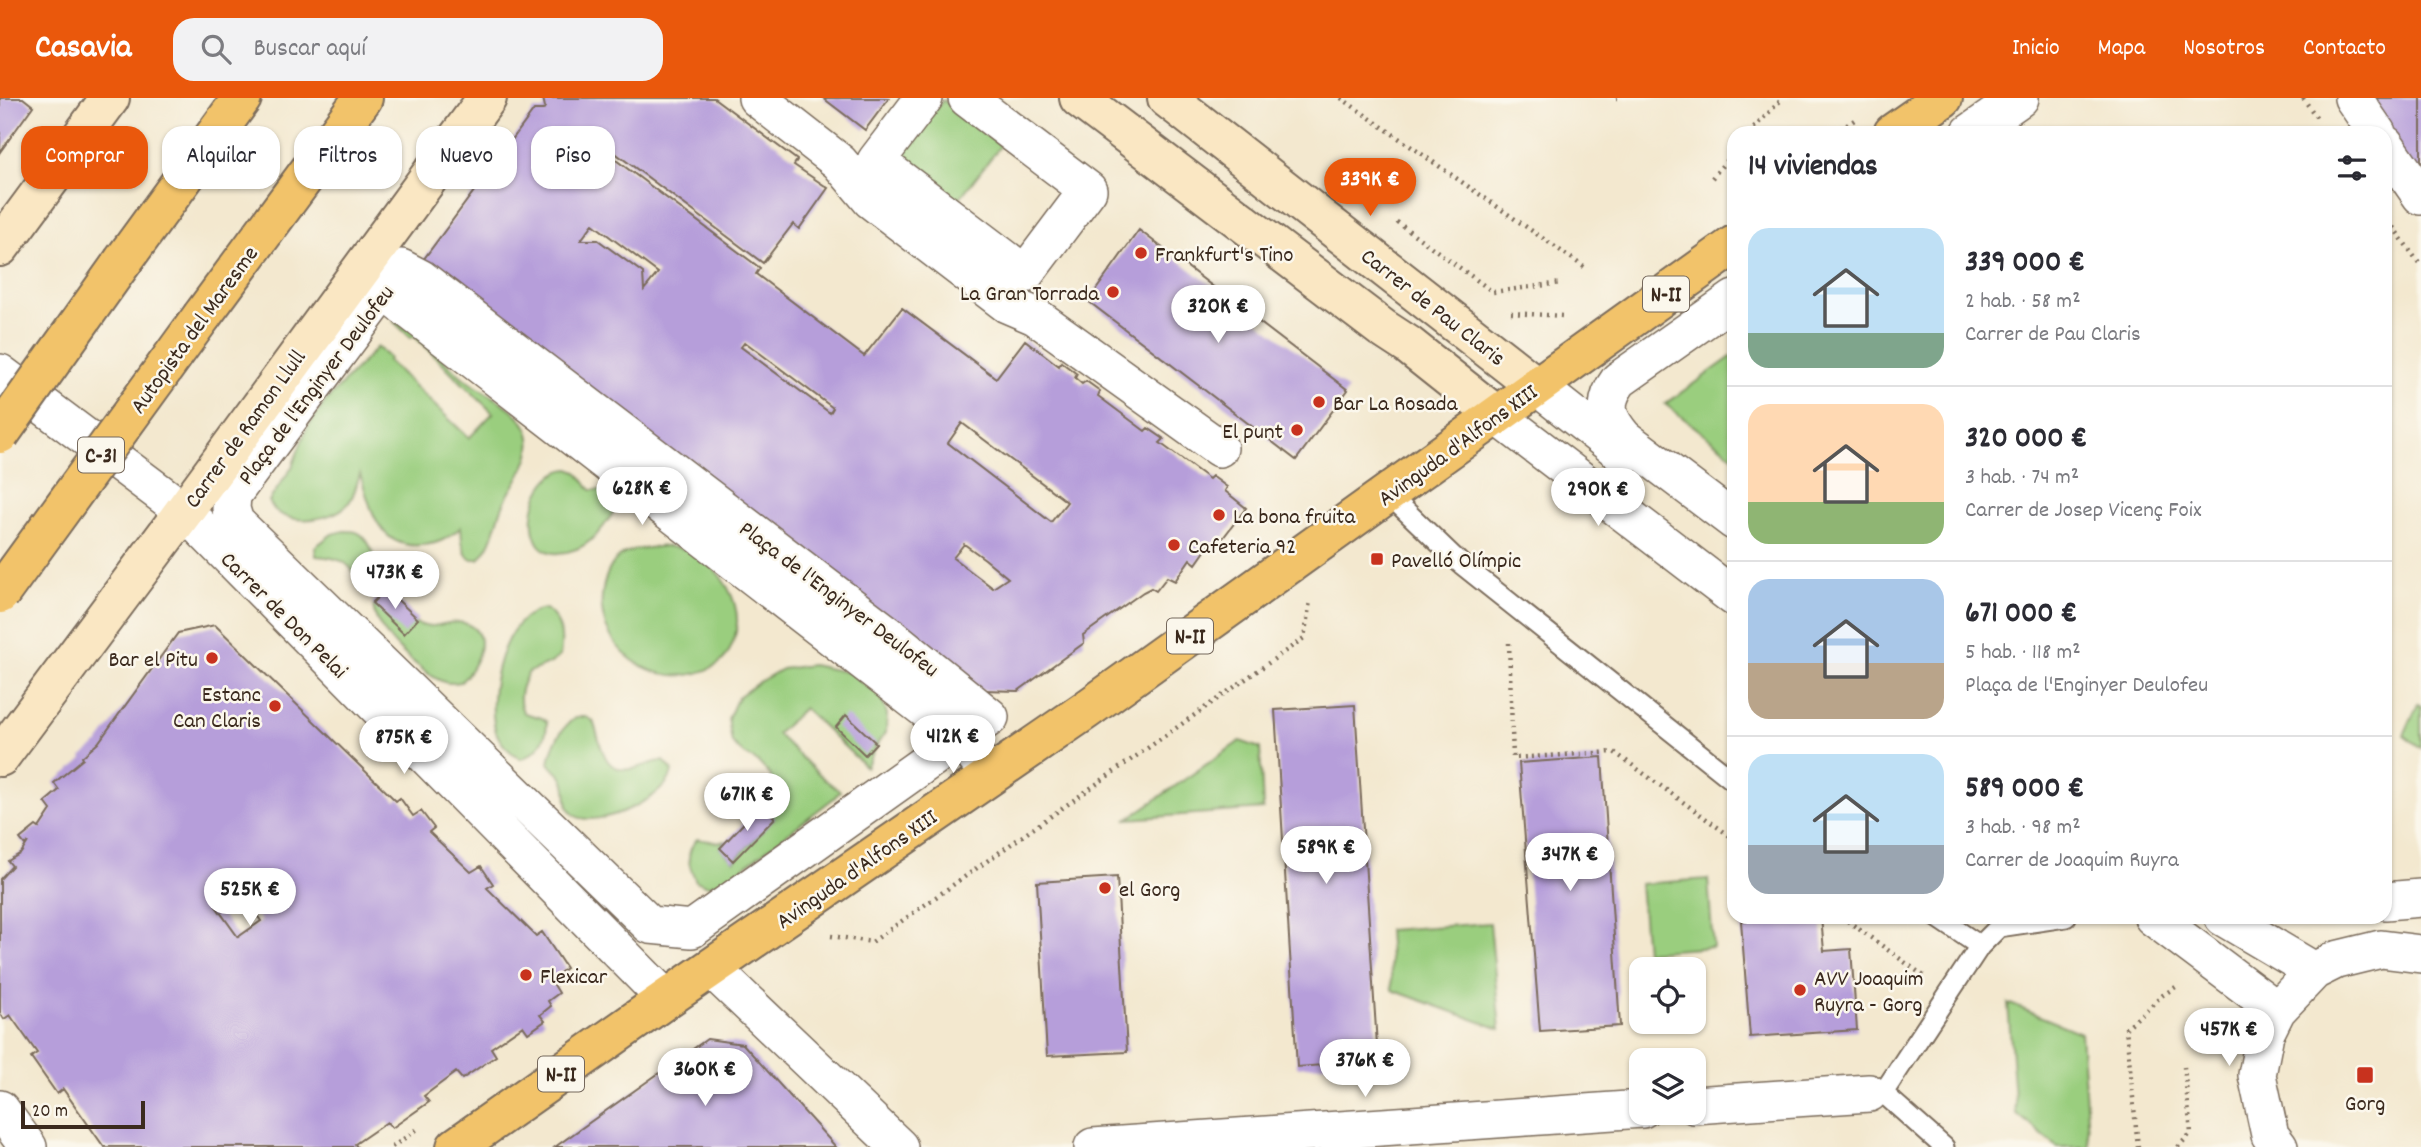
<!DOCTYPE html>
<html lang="es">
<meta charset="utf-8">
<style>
:root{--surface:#fff;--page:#f2f2f3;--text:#2b2b33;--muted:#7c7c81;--line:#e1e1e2;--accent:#ea580c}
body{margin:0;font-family:Dekko,sans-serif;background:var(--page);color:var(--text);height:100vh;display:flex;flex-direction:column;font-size:26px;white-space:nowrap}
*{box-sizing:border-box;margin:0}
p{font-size:23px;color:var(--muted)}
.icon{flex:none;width:38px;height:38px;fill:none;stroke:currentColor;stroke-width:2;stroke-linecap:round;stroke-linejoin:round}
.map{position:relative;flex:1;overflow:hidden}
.drawer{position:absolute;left:1727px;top:28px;width:665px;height:798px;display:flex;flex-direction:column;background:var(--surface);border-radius:21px;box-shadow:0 2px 5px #0004}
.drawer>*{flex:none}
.top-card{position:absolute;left:21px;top:28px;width:665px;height:63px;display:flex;gap:14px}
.tools{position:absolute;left:1629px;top:859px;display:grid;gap:14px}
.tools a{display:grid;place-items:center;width:77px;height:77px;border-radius:14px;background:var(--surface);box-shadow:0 2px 5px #0004;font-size:35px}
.scale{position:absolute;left:21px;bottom:18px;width:124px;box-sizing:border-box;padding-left:7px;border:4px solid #3b2a1e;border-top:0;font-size:19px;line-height:24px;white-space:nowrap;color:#3b2a1e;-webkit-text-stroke:5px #fbf7ec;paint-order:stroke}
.price{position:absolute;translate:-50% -60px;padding:0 16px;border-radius:24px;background:#fff;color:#222;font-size:23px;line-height:46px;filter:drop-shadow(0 2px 4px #0008)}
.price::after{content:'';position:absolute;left:50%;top:42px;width:21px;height:16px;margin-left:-10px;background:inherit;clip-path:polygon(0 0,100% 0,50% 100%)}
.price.selected{background:var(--accent);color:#fff}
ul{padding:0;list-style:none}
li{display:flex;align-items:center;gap:21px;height:175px;padding:0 21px}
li+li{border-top:2px solid var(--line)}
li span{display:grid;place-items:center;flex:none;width:196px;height:140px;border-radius:21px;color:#555}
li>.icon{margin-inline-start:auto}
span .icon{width:84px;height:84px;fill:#fffc;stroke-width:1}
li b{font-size:30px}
h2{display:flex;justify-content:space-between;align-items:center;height:84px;padding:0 21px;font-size:30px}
.chip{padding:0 24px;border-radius:21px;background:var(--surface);box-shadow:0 2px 5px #0004;font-size:24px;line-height:63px}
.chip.selected{background:var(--accent);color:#fff}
header{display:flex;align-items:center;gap:42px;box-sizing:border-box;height:98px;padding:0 35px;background:var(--accent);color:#fff}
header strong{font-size:33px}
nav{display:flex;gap:38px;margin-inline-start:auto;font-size:24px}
.search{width:490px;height:63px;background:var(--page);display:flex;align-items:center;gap:18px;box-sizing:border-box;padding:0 24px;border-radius:21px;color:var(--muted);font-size:26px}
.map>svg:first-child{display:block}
.green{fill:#9ace7e;stroke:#6a7c4e;stroke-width:2}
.building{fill:#b69eda;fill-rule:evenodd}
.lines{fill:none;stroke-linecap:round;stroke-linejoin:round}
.lane-casing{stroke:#7b6c5c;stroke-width:23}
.street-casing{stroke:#7b6c5c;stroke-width:40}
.secondary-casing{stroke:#7b6c5c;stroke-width:42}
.primary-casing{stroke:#7b6c5c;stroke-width:42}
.highway-casing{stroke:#7b6c5c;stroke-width:42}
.path{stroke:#7b6c5c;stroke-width:4.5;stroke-dasharray:2 5;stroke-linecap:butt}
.lane{stroke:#fff;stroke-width:19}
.street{stroke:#fff;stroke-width:37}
.secondary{stroke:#fae7c3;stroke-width:38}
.primary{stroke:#f2c36a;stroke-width:38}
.highway{stroke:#f2c36a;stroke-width:38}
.highway-bridge-casing{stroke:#7b6c5c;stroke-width:42;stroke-linecap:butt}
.highway-bridge{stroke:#f2c36a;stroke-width:38}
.poi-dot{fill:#c8321e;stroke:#fbf7ec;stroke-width:2.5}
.labels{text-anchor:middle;stroke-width:5;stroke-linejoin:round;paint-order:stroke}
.shield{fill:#fbf7ec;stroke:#75685c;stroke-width:2}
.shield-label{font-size:21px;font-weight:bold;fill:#3b2a1e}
.poi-label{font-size:23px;fill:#3b2a1e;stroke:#fbf7ec;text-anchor:start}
.street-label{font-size:23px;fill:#3b2a1e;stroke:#fbf7ec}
</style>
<header>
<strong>Casavia</strong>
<div class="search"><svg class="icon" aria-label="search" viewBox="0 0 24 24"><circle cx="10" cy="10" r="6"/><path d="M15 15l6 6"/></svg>Buscar aquí</div>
<nav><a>Inicio</a><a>Mapa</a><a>Nosotros</a><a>Contacto</a></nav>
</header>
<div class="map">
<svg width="2421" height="1049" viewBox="0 0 2421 1049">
<rect width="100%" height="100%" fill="#fbf7ec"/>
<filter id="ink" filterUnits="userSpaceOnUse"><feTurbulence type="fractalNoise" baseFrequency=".0143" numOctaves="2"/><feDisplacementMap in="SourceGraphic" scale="14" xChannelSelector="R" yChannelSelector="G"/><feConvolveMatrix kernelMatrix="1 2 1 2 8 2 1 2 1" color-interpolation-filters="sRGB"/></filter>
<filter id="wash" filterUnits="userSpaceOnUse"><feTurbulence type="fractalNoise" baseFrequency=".00686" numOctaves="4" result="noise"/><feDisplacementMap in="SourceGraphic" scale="28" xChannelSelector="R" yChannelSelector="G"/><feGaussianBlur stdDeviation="1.57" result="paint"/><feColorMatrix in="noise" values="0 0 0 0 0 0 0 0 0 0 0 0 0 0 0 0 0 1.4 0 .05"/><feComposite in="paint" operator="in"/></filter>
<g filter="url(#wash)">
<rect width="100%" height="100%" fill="#f3e8cf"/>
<path class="green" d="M943,2L1001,47L955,106L897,62Z
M394,224H408C427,243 444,265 465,281C485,297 520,308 529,335C536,358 517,381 507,399C494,423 498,440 479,461H470L466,456L462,444L461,429C449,440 439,446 422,447C378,452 371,410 360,376C357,385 354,400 347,407C330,424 279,430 269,403L292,369L306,332L325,304L377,249L389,260L388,263L469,340L493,315L414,238L411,240Z
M1734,257V359L1665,306Z
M569,371L577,374L591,392H607L613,400L616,410C602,433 587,454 558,455C551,456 543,452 539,447C523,423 539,373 569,371Z
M344,433C348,433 352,433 356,434C372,439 378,471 380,485L364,492C350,467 348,460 316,458L315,449L332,436Z
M666,448C674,450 685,450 692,454C721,470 744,505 735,538C731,551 727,561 715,568C659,599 588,549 604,486C606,478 610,468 616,462C628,449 650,450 666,448Z
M374,506C390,513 408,524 425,528C437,530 451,521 464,525C494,535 475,570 461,584C455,585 449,586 444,584C423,577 369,529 374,506Z
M546,511C562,523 563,540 560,558L551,565L529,574C521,586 516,603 524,615L542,620L547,624C547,642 537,655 521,661C511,655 500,645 496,634C485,598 502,514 546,511Z
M812,567L850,575L880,598L887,616L886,635L879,643L866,669L804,610L777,636L824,681L840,693L834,700L728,781L708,788L696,783C688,767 685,755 697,741L717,744L726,743L720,750L734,763L774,720L764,709L771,696V678L758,664L744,656L732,645L728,621L738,599L759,584L782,571Z
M2418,606L2421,608V650L2404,637Z
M576,619H586L593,623C601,642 601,676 631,671C642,670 652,663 664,663L672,672C672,698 595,733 574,717C562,707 570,693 563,681C560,676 553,671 549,665C552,647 561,630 576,619Z
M1240,643L1260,650L1263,711L1128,721Z
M1708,781L1713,849L1646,854L1640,786Z
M1490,825L1500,931L1392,892L1388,832Z
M2008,905L2081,935L2089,1049H2057L2016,1015Z"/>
<g id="blocks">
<path class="building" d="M0,0H23L33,8L0,54Z
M543,0H714L797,62L794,67L828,90L799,131L793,126L763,165L603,46L600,50L760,170L756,176L864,258L902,210L996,280L1025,242L1059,268L1061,264L1077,276L1075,280L1082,286L1086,283L1100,293L1098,298L1145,333L1148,330L1164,341L1160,345L1209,381L1212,378L1227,389L1225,393L1246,410L1216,449L1210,446L1196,466L1190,461L1175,483L1167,479L1156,493L1151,490L1143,494L1083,537L1084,545L1018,593L946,591L409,181L534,12H543L545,9ZM593,126L658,175L644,192L643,175L598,142H581ZM745,244L833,310L830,315L741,249ZM962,325L1067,404L1051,424L948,345ZM964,446L985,461L1008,480L993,490L953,460Z
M823,0H889L865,32Z
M2353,0H2421V98Z
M1139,132L1348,292L1296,362L1088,203Z
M386,491L418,521L404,536L372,505Z
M215,527L396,703L400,700L413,718L421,713L434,730L429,734L471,774L481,768L493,786L487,790L536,838L542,834L566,870L551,882L559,895L548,903L551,908L540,917L545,923L528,935L523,928L491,950L496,958L462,981L456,974L424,998L429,1004L392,1030L387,1024L355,1046L357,1049H104L63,991L57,996L31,959L37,955L10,917L4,921L0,915V781L12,768L8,763L21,755L28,744L25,747L20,741L36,728L39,730L51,712L45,704L59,692L54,685L83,661L82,659L98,645L178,535ZM238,790L261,823L238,839L215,807Z
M1355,607L1378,963L1297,969L1275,612Z
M846,617L876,645L865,657L836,629Z
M1602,659L1620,928L1540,933L1519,665Z
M761,707L775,720L733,763L720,750Z
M1117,779L1127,954L1047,958L1037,784Z
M1792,819H1821L1824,853L1851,851L1857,932L1750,939L1741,823Z
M707,941L743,946L836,1049H555Z"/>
</g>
</g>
<g filter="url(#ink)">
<use href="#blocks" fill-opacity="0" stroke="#7b6c5c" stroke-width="2"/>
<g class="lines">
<defs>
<path id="lane" d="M1389,397L1460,465L1734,683
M1937,819L1980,848L1999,829L2066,819
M1944,1049L1883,995L1980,848"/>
<path id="street" d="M757,0L839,64L871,102L1007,206L1035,218L1219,350
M924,0L876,63L1025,176L1088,92L967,0
M2353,0L2377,35
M1970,35L2020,0
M2385,46L2421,98
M401,170L420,180L505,245L894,541L990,619L692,831L650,827L235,424L231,411L232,397Z
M365,178L952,632L961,640L990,678
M1734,201L1619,282C1602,305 1606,319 1624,340L1734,423
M0,275L184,413L666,901
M1536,288L1624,357
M1496,317L1734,499
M2385,803L2421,800
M2153,819L2277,912
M2223,819L2314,873
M712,871L899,1049
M1694,1007L1869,995
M0,1011L28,1049
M1093,1049L1642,1011
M2279,1049L2270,1037L2257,977L2265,936L2277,912L2314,873L2336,862L2381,851L2421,856"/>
<path id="secondary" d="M1079,0L1382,230L1408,247L1496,317
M1167,0L1536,288
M0,149L110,0
M0,659L184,413L487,0"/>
<path id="primary" d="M1893,35L1943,0
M456,1049L666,901L1086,612L1734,147"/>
<path id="highway" d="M123,163L242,0
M202,218L363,0"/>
</defs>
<use href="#lane" class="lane-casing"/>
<use href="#street" class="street-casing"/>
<use href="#secondary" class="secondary-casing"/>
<use href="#primary" class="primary-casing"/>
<use href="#highway" class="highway-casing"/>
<path class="path" d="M1341,0L1584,169
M1616,0H1617
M2303,0L2317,20
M1749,35L1783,0
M1835,35L1856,21
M1712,80L1734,53
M1397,124L1493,194L1561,185
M2393,129L2421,168
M1511,215L1564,218
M1509,545L1513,660L1614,654L1734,741
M1842,819L1924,878
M831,838L872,844L1304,540L1310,503
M392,1049L419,1030
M2138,1049L2126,930L2163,897L2179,887
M2178,1049L2191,1035L2184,969"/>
<use href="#lane" class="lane"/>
<use href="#street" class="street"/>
<use href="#secondary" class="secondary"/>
<use href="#primary" class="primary"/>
<use href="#highway" class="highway"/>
<defs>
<path id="highway-bridge" d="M0,336L123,163
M0,496L202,218"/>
</defs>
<use href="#highway-bridge" class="highway-bridge-casing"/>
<use href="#highway-bridge" class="highway-bridge"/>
</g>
</g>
<g class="poi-dot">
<circle cx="1141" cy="155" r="7"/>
<circle cx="1113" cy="194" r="7"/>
<circle cx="1319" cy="304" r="7"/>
<circle cx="1297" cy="332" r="7"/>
<circle cx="1219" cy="417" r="7"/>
<circle cx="1174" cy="447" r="7"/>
<rect x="1370" y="454" width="14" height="14" rx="3.5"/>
<circle cx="212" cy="560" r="7"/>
<circle cx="275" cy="608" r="7"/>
<circle cx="1105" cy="790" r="7"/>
<circle cx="526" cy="877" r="7"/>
<circle cx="1800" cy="892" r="7"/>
<rect x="2356" y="968" width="18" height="18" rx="3.5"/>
</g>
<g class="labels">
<g class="shield">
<rect x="1643" y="178.5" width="46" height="35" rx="5"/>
<rect x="78" y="339.5" width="46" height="35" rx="5"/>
<rect x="1167" y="520.5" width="46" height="35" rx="5"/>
<rect x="538" y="958.5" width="46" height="35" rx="5"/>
</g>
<g class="shield-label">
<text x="1666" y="203">N-II</text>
<text x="101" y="364">C-31</text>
<text x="1190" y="545">N-II</text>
<text x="561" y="983">N-II</text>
</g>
<g class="poi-label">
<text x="1155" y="163">Frankfurt's Tino</text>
<text x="1099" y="202" text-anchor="end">La Gran Torrada</text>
<text x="1333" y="312">Bar La Rosada</text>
<text x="1283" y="340" text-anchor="end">El punt</text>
<text x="1233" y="425">La bona fruita</text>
<text x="1188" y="455">Cafeteria 92</text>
<text x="1391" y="469">Pavelló Olímpic</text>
<text x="198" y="568" text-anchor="end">Bar el Pitu</text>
<text x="261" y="603" text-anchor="end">Estanc<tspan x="261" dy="26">Can Claris</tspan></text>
<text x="1119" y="798">el Gorg</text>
<text x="540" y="885">Flexicar</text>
<text x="1814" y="887">AVV Joaquim<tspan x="1814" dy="26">Ruyra - Gorg</tspan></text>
<text x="2365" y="1012" text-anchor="middle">Gorg</text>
</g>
<g class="street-label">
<text transform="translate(1434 208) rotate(38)" y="8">Carrer de Pau Claris</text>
<text transform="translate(193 231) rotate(-54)" y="8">Autopista del Maresme</text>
<text transform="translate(315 286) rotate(-53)" y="8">Plaça de l'Enginyer Deulofeu</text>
<text transform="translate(244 330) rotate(-54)" y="8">Carrer de Ramon Llull</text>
<text transform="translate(1457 346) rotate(-36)" y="8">Avinguda d'Alfons XIII</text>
<text transform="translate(840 500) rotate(37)" y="8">Plaça de l'Enginyer Deulofeu</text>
<text transform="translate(285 516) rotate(45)" y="8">Carrer de Don Pelai</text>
<text transform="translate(856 770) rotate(-35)" y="8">Avinguda d'Alfons XIII</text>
</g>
</g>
</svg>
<div class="tools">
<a><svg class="icon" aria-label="locate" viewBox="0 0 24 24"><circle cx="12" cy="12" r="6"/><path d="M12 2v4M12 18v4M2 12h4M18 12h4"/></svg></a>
<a><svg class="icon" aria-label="layers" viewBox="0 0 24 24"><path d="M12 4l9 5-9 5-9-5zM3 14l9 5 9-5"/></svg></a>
</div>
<div class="scale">20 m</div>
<b class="price selected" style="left:1370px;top:120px">339K €</b>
<b class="price" style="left:1218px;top:247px">320K €</b>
<b class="price" style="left:642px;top:429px">628K €</b>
<b class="price" style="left:1598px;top:430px">290K €</b>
<b class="price" style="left:395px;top:513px">473K €</b>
<b class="price" style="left:953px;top:677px">412K €</b>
<b class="price" style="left:404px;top:678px">875K €</b>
<b class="price" style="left:747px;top:735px">671K €</b>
<b class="price" style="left:1326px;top:788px">589K €</b>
<b class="price" style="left:1570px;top:795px">347K €</b>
<b class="price" style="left:250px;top:830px">525K €</b>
<b class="price" style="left:2229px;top:970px">457K €</b>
<b class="price" style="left:1365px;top:1001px">376K €</b>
<b class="price" style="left:705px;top:1010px">360K €</b>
<div class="top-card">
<a class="chip selected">Comprar</a>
<a class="chip">Alquilar</a>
<a class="chip">Filtros</a>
<a class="chip">Nuevo</a>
<a class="chip">Piso</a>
</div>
<section class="drawer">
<h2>14 viviendas<svg class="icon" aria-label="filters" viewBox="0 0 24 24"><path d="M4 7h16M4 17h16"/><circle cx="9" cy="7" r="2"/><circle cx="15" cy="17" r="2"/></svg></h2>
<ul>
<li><span style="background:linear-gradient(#bfe0f5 75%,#7fa58c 0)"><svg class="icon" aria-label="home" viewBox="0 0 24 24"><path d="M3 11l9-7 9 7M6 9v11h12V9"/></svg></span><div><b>339 000 €</b><p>2 hab. · 58 m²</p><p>Carrer de Pau Claris</p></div></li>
<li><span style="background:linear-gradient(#ffd9b3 70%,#8fb573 0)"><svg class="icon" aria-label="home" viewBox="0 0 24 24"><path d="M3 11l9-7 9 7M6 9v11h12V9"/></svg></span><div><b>320 000 €</b><p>3 hab. · 74 m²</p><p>Carrer de Josep Vicenç Foix</p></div></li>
<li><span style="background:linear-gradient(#a9c7e8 60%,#b9a48a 0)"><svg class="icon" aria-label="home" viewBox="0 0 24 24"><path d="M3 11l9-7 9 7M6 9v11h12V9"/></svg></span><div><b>671 000 €</b><p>5 hab. · 118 m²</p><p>Plaça de l'Enginyer Deulofeu</p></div></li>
<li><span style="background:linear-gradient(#bfe0f5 65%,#9aa5b1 0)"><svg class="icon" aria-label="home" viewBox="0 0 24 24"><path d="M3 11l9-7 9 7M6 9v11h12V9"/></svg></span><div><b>589 000 €</b><p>3 hab. · 98 m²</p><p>Carrer de Joaquim Ruyra</p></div></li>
</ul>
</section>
</div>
